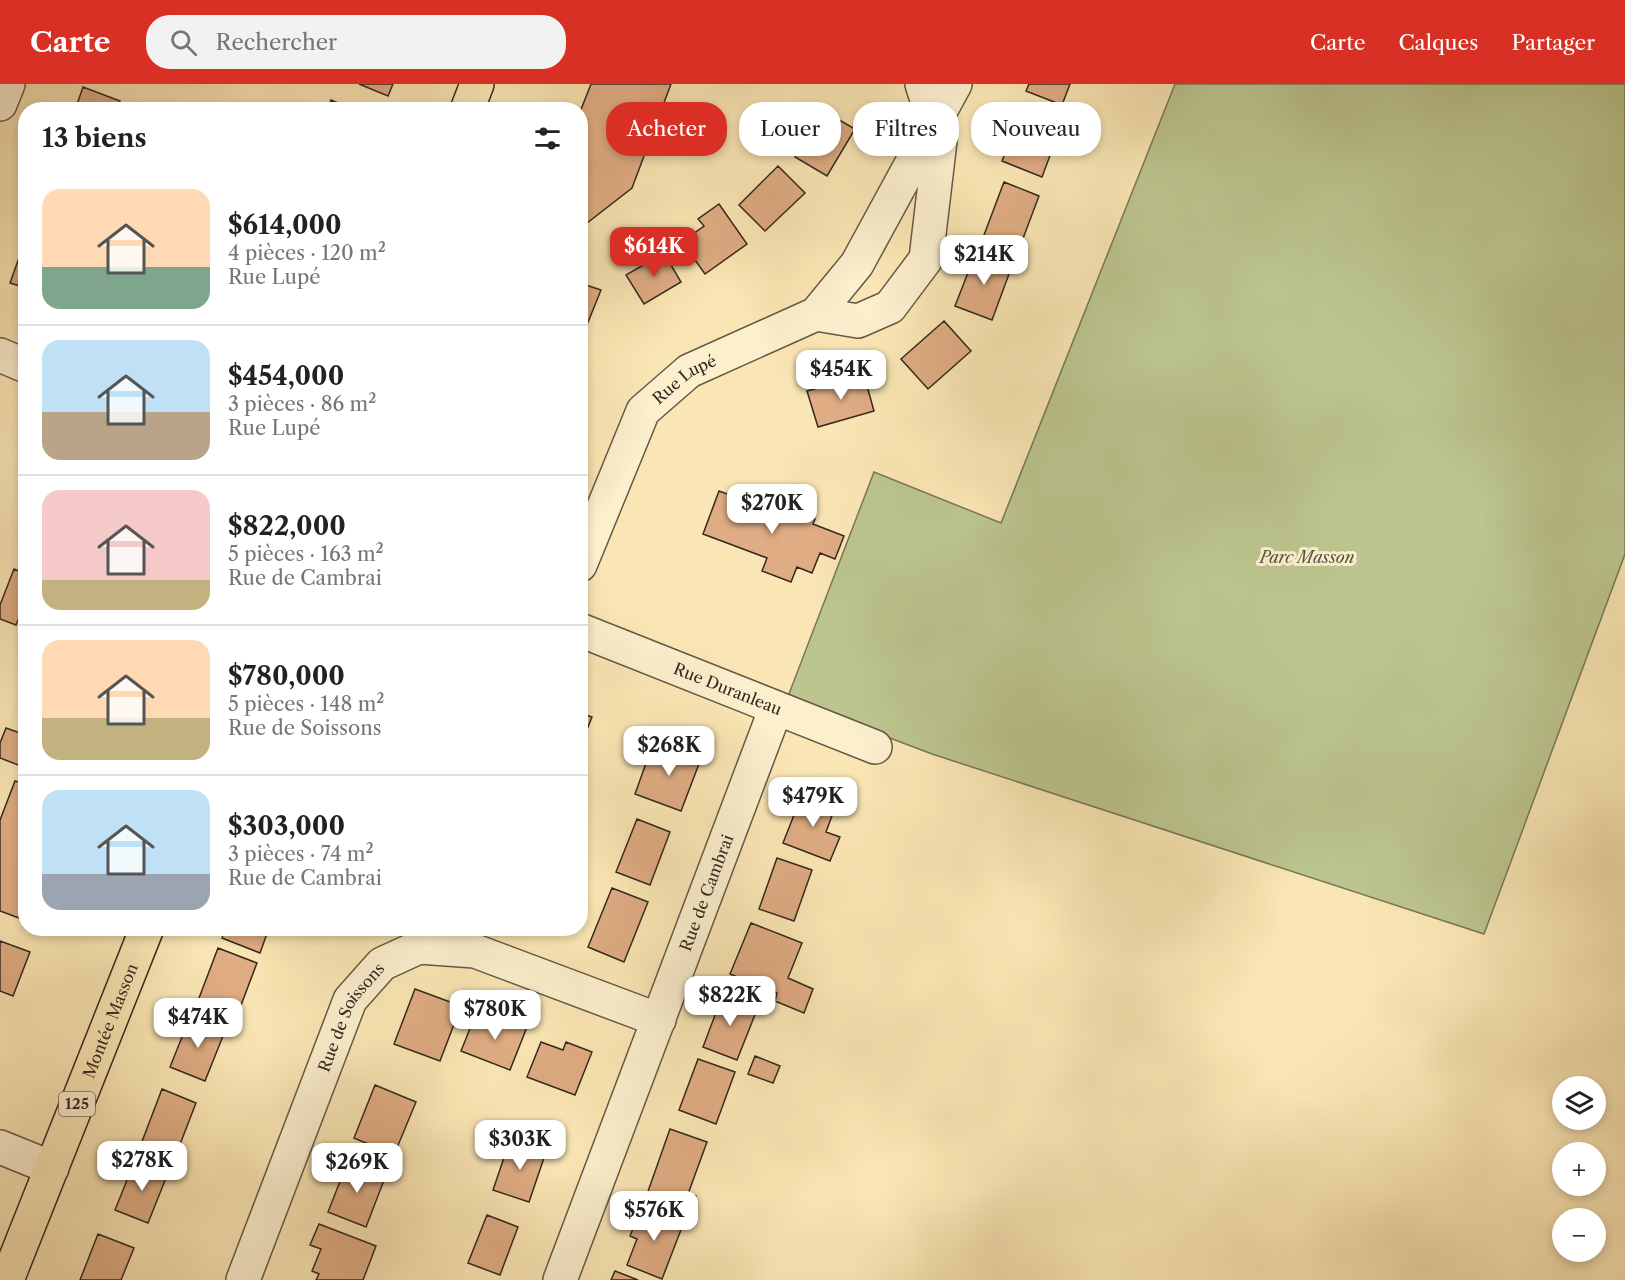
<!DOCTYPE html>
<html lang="fr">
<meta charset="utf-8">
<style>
:root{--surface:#fff;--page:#f2f2f2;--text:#222;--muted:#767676;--line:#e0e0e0;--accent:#d93025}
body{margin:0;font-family:"Libre Caslon Text",serif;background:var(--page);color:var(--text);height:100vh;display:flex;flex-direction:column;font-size:22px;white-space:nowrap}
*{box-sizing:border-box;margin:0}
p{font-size:20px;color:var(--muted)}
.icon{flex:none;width:33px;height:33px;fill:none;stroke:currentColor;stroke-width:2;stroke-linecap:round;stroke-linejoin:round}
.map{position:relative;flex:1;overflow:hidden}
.sheet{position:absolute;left:18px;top:18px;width:570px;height:834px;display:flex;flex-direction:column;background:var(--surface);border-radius:24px;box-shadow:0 3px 9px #0003}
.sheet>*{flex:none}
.hud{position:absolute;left:606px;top:18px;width:570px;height:54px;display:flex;gap:12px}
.tools{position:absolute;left:1552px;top:992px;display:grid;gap:12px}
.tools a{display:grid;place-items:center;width:54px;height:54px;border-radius:50%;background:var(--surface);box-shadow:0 3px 9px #0003;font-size:30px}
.price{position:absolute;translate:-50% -51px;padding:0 14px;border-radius:12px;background:#fff;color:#222;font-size:20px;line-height:39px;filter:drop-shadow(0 2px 3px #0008)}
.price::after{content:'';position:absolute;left:50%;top:36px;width:18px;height:14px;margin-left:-9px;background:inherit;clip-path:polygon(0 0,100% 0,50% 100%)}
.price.active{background:var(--accent);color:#fff}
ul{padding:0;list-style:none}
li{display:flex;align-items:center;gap:18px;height:150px;padding:0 24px}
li+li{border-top:2px solid var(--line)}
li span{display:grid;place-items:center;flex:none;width:168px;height:120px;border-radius:18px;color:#555}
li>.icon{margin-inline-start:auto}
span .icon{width:72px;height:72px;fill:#fffc;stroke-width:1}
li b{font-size:26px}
h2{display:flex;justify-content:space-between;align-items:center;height:72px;padding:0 24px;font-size:26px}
.pill{padding:0 21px;border-radius:24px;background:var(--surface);box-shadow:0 3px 9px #0003;font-size:21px;line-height:54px}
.pill.active{background:var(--accent);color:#fff}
header{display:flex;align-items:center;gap:36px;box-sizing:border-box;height:84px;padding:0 30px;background:var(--accent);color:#fff}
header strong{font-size:28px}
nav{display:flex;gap:33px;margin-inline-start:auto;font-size:21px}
.search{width:420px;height:54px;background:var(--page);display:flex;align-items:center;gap:15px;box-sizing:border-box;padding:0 21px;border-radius:24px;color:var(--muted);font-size:22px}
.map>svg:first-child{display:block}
.green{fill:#bcc58e;stroke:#787658;stroke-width:1.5}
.building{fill:#dfac83;stroke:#342821;stroke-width:1.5}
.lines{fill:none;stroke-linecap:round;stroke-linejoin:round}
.minor-casing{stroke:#665846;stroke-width:36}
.major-casing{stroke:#342821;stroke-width:36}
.minor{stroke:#fcefce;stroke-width:33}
.major{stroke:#fae6b4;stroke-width:33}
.labels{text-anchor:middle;stroke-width:6;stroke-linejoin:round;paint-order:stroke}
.shield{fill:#fcefce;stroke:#706455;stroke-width:1.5}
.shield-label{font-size:15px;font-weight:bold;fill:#342821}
.street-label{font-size:16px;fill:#342821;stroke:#fcefce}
.park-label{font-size:16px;font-style:italic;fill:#564f3c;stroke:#fcefce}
</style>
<header>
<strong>Carte</strong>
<div class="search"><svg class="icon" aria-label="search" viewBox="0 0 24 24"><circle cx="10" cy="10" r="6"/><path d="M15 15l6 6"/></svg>Rechercher</div>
<nav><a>Carte</a><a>Calques</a><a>Partager</a></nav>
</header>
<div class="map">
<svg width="1625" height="1196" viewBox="0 0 1625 1196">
<rect width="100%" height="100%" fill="#fae6b4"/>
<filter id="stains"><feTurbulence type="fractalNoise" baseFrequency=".00333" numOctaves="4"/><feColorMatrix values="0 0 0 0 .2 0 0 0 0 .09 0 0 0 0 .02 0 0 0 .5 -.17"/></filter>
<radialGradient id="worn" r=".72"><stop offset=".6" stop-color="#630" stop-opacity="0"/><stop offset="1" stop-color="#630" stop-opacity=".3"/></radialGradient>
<path class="green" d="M1175,0H1625V470L1484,850L932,670L787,615L874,388L1001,439Z"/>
<path class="building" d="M359,0H393L388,12Z
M591,0H671L632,104L582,143L580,147V28Z
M1029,0H1070L1062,21L1026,7Z
M83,3L120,17L117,26H75Z
M331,16L354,26H327Z
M822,26L855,45L827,92L795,73Z
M1022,27L1061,42L1042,93L1002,77Z
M778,82L805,109L765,147L739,121Z
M1004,98L1039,112L1019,165L984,151Z
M719,120L747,160L705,190L682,158L704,142L698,135Z
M25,157L26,158V204L10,199Z
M976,168L1012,182L992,236L955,222Z
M664,169L681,198L644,220L626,191Z
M580,199L601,206L580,258Z
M944,237L971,267L928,305L901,275Z
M864,291L874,327L818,343L807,307Z
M719,407L779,429L782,422L815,435L813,440L844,452L835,475L820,469L812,489L797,483L791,498L762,487L767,474L703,450Z
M14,485L26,490V517L16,541L0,535V521Z
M580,629L592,633L580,663Z
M6,644L26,651V684L0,674V659Z
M667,659L702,672L681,727L635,710L650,668L662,672Z
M15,697L26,700V819L19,834L0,827V736Z
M803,708L836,721L826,748L840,753L830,777L783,759Z
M637,735L670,748L650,801L616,788Z
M777,774L812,786L794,837L759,825Z
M612,804L648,818L624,878L588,863Z
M751,839L802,859L788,894L813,905L804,929L775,917L777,909L730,890Z
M226,844H269L260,869L222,854Z
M0,857L30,868L13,912L0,907Z
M218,864L257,879L238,929L199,914Z
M415,905L461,922L440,977L394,960Z
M723,910L758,923L737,976L703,963Z
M475,932L497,941L501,933L527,943L510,986L461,967Z
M190,933L225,947L205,997L170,983Z
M541,958L563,966L566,958L592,968L575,1011L527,993Z
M755,972L780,982L773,999L748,990Z
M698,975L735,988L716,1040L679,1026Z
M375,1001L416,1018L394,1071L354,1054Z
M162,1005L196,1019L172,1081L138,1068Z
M670,1045L707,1058L688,1110L696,1112L690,1128L646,1113Z
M510,1056L546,1068L529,1118L493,1106Z
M135,1076L168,1089L148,1139L115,1126Z
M348,1077L386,1091L366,1143L328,1128Z
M642,1122L684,1138L662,1195L627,1181L637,1155L630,1152Z
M487,1131L518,1143L500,1191L468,1179Z
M319,1140L376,1162L363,1196H316L319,1190L312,1187L321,1165L310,1161Z
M98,1150L134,1164L121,1196H80Z
M615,1187L638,1196H611Z"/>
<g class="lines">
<defs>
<g id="minor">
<path d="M0,20L8,0"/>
<path d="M816,230L858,237L890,223L926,175L940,57L922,0"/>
<path d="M0,271L26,282"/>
<path id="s1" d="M580,481L643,327L689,287L816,230L857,180L955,0"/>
<path id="s2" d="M580,546L875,663"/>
<path d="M0,1063L52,1084"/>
<path id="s3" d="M243,1196L350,916L382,880L419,863L475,867L659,936"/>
<path id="s4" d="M560,1196L776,624"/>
</g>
<g id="major">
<path d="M467,26L477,0"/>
<path id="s5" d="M7,1196L147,844"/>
</g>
</defs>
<use href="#minor" class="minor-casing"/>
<use href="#major" class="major-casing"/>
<use href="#minor" class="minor"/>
<use href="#major" class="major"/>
</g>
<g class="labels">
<rect class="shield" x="59" y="1008" width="36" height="24" rx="4.5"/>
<g class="shield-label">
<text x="77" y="1025">125</text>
</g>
<g class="street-label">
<text dy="6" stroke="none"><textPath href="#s1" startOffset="219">Rue Lupé</textPath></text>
<text dy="6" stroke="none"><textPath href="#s2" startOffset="159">Rue Duranleau</textPath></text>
<text dy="6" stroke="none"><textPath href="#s4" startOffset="414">Rue de Cambrai</textPath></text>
<text dy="6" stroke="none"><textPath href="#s3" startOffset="285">Rue de Soissons</textPath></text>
<text dy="6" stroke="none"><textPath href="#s5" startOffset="279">Montée Masson</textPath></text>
</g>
<g class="park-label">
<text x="1307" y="479">Parc Masson</text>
</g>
</g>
<rect width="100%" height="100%" filter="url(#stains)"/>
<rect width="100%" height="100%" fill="url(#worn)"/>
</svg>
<div class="tools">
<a><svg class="icon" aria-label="layers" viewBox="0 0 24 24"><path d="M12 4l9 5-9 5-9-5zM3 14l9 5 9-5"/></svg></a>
<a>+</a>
<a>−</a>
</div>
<b class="price active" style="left:654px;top:194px">$614K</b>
<b class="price" style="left:984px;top:202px">$214K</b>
<b class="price" style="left:841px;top:317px">$454K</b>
<b class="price" style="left:772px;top:451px">$270K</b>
<b class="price" style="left:669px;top:693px">$268K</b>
<b class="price" style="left:813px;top:744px">$479K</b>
<b class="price" style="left:730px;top:943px">$822K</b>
<b class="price" style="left:495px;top:957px">$780K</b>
<b class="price" style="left:198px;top:965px">$474K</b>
<b class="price" style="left:520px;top:1087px">$303K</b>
<b class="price" style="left:142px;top:1108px">$278K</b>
<b class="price" style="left:357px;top:1110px">$269K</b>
<b class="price" style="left:654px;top:1158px">$576K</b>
<div class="hud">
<a class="pill active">Acheter</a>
<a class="pill">Louer</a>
<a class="pill">Filtres</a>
<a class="pill">Nouveau</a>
</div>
<section class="sheet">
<h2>13 biens<svg class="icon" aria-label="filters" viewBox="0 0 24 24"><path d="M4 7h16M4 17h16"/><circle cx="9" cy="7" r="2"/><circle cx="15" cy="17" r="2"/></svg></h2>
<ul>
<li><span style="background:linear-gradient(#ffd9b3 65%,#7fa58c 0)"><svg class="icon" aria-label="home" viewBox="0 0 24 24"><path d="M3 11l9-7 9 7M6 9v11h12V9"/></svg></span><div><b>$614,000</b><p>4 pièces · 120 m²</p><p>Rue Lupé</p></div></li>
<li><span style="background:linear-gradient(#bfe0f5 60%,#b9a48a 0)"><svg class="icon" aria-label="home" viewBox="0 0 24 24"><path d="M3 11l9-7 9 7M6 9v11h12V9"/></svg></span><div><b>$454,000</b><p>3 pièces · 86 m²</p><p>Rue Lupé</p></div></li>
<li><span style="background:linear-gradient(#f6c9c9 75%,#c2b280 0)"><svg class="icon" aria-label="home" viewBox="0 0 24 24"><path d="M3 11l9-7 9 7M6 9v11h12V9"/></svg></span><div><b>$822,000</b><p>5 pièces · 163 m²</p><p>Rue de Cambrai</p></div></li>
<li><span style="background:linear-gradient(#ffd9b3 65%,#c2b280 0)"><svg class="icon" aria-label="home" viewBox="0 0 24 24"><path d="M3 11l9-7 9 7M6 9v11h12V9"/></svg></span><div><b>$780,000</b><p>5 pièces · 148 m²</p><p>Rue de Soissons</p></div></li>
<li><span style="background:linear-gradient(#bfe0f5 70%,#9aa5b1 0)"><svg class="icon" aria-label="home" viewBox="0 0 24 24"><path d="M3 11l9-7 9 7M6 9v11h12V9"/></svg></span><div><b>$303,000</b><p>3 pièces · 74 m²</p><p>Rue de Cambrai</p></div></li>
</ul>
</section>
</div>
